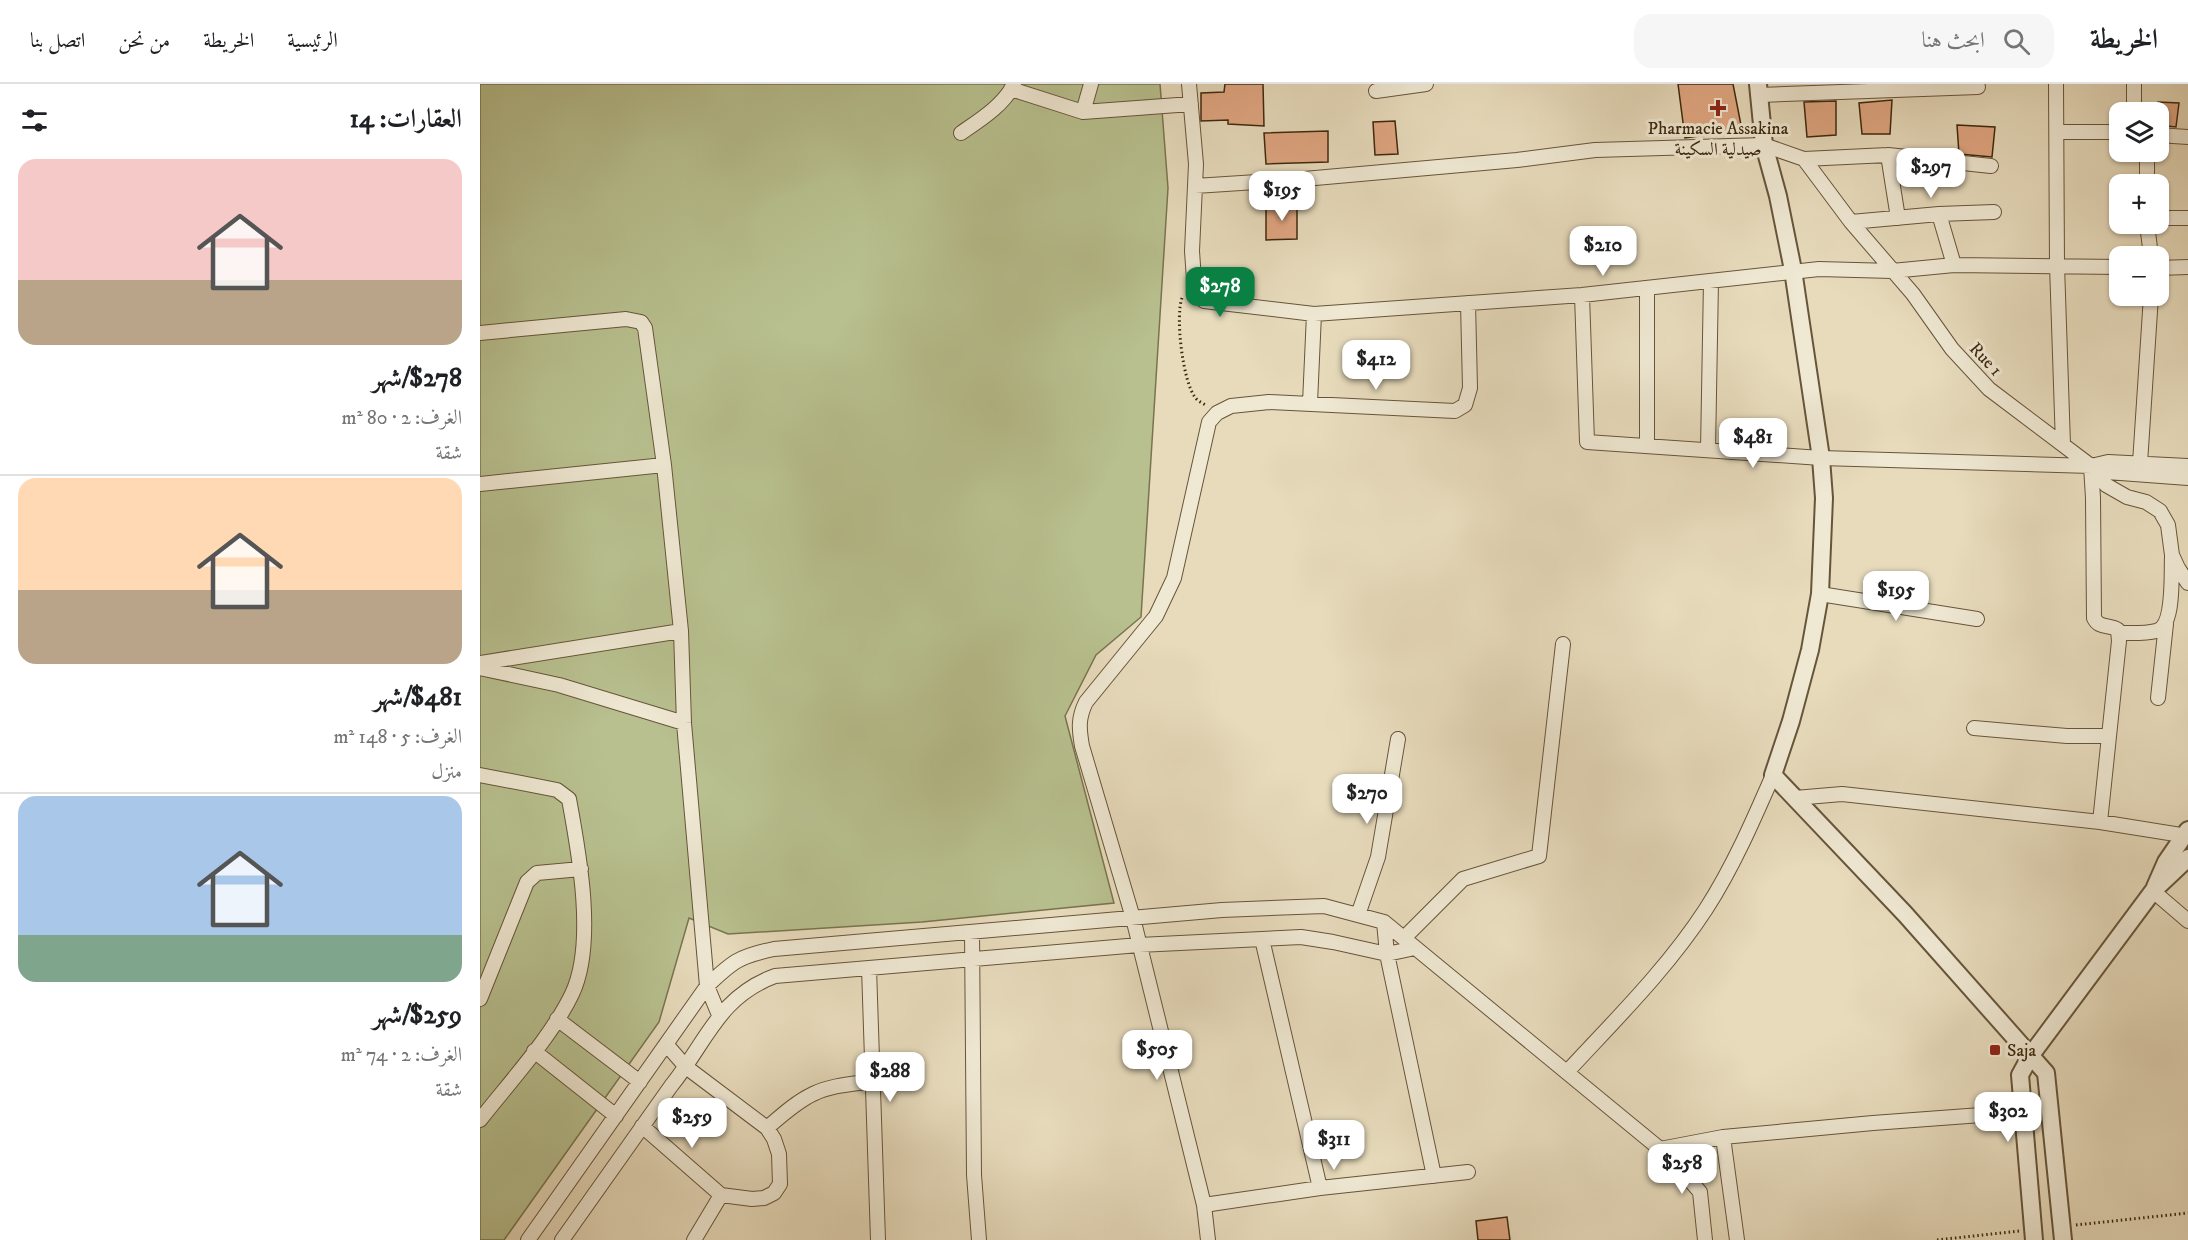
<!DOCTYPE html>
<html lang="ar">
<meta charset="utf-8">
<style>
:root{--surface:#fff;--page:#f6f6f6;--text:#202124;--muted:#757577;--line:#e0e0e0;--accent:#0b8043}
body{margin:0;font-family:"IM FELL DW Pica",Amiri,serif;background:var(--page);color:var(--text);direction:rtl;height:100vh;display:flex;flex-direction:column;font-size:22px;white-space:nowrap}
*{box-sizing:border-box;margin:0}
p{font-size:20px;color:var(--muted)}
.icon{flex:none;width:33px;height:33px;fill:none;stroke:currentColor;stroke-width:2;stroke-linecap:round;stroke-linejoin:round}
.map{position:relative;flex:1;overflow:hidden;direction:ltr}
.drawer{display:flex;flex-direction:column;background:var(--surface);width:480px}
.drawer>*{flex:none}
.controls{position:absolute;left:1629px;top:18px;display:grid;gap:12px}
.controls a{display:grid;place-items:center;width:60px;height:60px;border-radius:12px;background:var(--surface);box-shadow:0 2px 4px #0004;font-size:30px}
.price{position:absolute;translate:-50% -51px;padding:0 14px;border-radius:12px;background:#fff;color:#222;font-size:20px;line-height:39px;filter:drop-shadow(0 2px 3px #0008)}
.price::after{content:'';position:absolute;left:50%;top:36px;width:18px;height:14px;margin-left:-9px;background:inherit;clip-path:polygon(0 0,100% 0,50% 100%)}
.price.selected{background:var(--accent);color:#fff}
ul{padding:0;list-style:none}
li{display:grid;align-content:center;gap:12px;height:318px;padding:0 18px}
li+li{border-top:2px solid var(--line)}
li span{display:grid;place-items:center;height:186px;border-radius:18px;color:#555}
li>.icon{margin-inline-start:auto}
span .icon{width:108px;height:108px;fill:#fffc;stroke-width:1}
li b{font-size:26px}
h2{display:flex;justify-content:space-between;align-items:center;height:72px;padding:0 18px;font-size:26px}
header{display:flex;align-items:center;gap:36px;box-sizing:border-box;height:84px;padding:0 30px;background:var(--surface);border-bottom:2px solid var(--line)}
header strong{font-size:28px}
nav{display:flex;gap:33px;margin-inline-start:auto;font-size:21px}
.search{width:420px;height:54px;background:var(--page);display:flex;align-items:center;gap:15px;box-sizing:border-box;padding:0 21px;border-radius:18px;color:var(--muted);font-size:22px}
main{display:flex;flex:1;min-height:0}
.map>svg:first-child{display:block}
.green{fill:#b8c08f;stroke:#7a744e;stroke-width:1.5}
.building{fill:#e0a681;stroke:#3c280e;stroke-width:1.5}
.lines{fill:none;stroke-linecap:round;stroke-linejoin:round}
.minor-casing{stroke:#67553a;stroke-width:16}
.tertiary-casing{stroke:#67553a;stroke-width:20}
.path{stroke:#3c280e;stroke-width:3;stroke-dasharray:1.5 3;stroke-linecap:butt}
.minor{stroke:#efe8d3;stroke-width:14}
.tertiary{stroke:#efe8d3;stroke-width:16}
.poi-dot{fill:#8f2418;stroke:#efe8d3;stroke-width:2}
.labels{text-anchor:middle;stroke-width:6;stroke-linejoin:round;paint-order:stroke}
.poi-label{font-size:18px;fill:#3c280e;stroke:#efe8d3}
.street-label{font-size:18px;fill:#3c280e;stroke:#efe8d3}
</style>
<header>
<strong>الخريطة</strong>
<div class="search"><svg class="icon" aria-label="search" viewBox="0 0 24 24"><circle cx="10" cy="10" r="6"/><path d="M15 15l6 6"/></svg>ابحث هنا</div>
<nav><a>الرئيسية</a><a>الخريطة</a><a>من نحن</a><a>اتصل بنا</a></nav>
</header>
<main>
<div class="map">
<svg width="1708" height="1156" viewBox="0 0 1708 1156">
<rect width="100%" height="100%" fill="#e7dbbc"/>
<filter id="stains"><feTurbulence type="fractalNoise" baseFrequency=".00333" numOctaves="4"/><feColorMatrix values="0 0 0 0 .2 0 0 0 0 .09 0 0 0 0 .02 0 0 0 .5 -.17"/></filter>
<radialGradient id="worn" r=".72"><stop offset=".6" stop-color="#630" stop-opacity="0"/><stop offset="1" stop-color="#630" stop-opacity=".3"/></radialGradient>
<path class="green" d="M0,0H680L688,104L661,533L616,571L585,632L634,819L442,838L248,850L209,834L179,938L24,1156H0Z"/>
<path class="building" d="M745,0H783L784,42L748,40V36L721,37V9L744,8Z
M1198,0H1253L1262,46L1205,54Z
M1412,16L1410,50H1382L1379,19Z
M1356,17V51L1327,53L1324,18Z
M1678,18L1699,19L1696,43L1678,41Z
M915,37L918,70L895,71L893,38Z
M1477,41L1515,43L1512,73L1479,70Z
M848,47V78L786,80L784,49Z
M817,119V155L786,156V120Z
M1027,1133L1030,1156H998L996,1137Z"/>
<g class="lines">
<defs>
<path id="minor" d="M709,0L716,80L712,167L715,210L724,217L834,230L830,319
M1576,0L1577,181L1583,361
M531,5L603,28L711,20
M896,7L946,0
M1280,11L1498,3
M603,28L611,0
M1654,28V0
M1577,48H1640
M481,49C500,36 524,21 534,0
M1678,51L1708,53
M1408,71L1418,134
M1324,75L1408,71L1511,82
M1667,100V68
M715,102L824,95L1037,76L1115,66L1284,61L1324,75L1371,138L1433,210L1472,265L1509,305L1611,382L1626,401L1647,413L1666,418L1680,427L1688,441L1692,471L1698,484L1708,499
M1459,130L1514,128
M1678,134H1708
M1371,138L1459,130L1474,181
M1667,140L1671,172
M1678,184L1708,183
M1102,211L1107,358L1341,374L1611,382L1628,378L1708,382
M834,230L1102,211L1339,185L1412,187L1474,181L1640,183
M0,249L146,235L161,238L165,244L184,381L201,547L204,639L227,902L239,931
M1167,362V204
M1228,366L1231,197
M1660,379L1671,212
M1611,382L1613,414L1614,534C1619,545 1630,540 1638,546L1639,557L1620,738
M1612,383L1627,388L1708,394
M0,400L184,381
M1340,510L1497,535
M1638,549C1650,549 1665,550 1676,547C1695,543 1691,490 1692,473
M0,579L201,547
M0,584L79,601L204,639
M1678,614L1686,540
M1494,644L1587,652H1628
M0,691L77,706L89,715C99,769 116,860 92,910C72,952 29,999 0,1036
M1315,714L1362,710L1620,738L1708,752
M1673,807L1708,837
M878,831L898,773L918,655
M904,838L907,870L954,1092
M492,848L494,1091L499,1156
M924,854L983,795L1059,772L1083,560
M782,855L840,1104
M389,884L398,1156
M0,915L47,798L57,789L101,785
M77,935L160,998
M186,960L206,983L287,1044
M54,967L136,1032
M1087,988C1135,936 1187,885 1226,825C1253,783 1273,737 1293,691
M162,1042L241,1111L272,1115L284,1114L294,1109L300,1100L299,1070L294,1055L287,1044C301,1032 316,1018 333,1010C351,1001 373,1000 393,997
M1243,1053L1257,1156
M1180,1065L1243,1053L1393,1039L1542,1028
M724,1121L840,1104L988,1088
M48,1156L227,902C252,878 259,872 294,865L742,826L844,822L904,838L1180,1065L1207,1093L1220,1108L1225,1156
M82,1156L191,1002C226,959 238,913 295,892L659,861L782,855L821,853L853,858L907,870L935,864
M214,1156L241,1111
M728,1156L724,1121L653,834L602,662C599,645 598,634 606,618L676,532L694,494L729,338L737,329L751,322L789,318L975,327L985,321L990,304L988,219"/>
<path id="tertiary" d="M1278,0L1284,61L1298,112L1313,186L1341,374L1344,414L1340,510L1330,566L1311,637L1293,691L1425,830L1566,989L1583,1156
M1675,803L1686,778L1708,746
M1554,1156L1540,991L1551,971L1673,807L1708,774"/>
</defs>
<use href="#minor" class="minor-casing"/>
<use href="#tertiary" class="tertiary-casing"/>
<path class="path" d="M702,214C695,233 703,298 715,313C717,317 723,319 727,322
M1596,1141L1708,1129
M1457,1156L1539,1147"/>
<use href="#minor" class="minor"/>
<use href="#tertiary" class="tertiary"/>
</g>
<g class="poi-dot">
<path d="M1235 15h6v6h6v6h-6v6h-6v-6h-6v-6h6z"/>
<rect x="1509" y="960" width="12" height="12" rx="3"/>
</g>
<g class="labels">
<g class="poi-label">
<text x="1238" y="50">Pharmacie Assakina<tspan x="1238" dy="21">صيدلية السكينة</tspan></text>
<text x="1527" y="972" text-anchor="start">Saja</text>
</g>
<g class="street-label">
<text transform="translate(1506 275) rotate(47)" y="6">Rue 1</text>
</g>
</g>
<rect width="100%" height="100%" filter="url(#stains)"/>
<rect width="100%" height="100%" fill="url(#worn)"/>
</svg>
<div class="controls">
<a><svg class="icon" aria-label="layers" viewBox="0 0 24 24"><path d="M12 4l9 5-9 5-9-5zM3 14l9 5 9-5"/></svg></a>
<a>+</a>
<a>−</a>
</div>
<b class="price" style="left:1451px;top:115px">$297</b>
<b class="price" style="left:802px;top:138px">$195</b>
<b class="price" style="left:1123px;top:193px">$210</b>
<b class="price selected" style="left:740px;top:234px">$278</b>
<b class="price" style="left:896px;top:307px">$412</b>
<b class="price" style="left:1273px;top:385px">$481</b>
<b class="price" style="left:1416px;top:538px">$195</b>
<b class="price" style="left:887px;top:741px">$270</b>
<b class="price" style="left:677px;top:997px">$505</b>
<b class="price" style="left:410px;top:1019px">$288</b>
<b class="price" style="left:1528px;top:1059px">$302</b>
<b class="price" style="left:212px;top:1065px">$259</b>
<b class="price" style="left:854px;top:1087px">$311</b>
<b class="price" style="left:1202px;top:1111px">$258</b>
</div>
<section class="drawer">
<h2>العقارات: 14<svg class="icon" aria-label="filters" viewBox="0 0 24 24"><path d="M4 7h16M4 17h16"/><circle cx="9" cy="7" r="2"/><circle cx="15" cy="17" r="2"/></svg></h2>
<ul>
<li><span style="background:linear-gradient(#f6c9c9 65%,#b9a48a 0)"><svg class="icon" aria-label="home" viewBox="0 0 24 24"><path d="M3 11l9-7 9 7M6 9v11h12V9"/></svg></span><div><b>$278/شهر</b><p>الغرف: 2 · 80 m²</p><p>شقة</p></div></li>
<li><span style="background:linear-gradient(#ffd9b3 60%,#b9a48a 0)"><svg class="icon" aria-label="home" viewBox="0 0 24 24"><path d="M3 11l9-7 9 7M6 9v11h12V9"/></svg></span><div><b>$481/شهر</b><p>الغرف: 5 · 148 m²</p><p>منزل</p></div></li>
<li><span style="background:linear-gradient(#a9c7e8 75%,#7fa58c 0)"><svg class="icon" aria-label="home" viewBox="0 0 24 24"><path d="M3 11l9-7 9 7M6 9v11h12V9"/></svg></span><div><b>$259/شهر</b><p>الغرف: 2 · 74 m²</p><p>شقة</p></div></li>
</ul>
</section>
</main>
